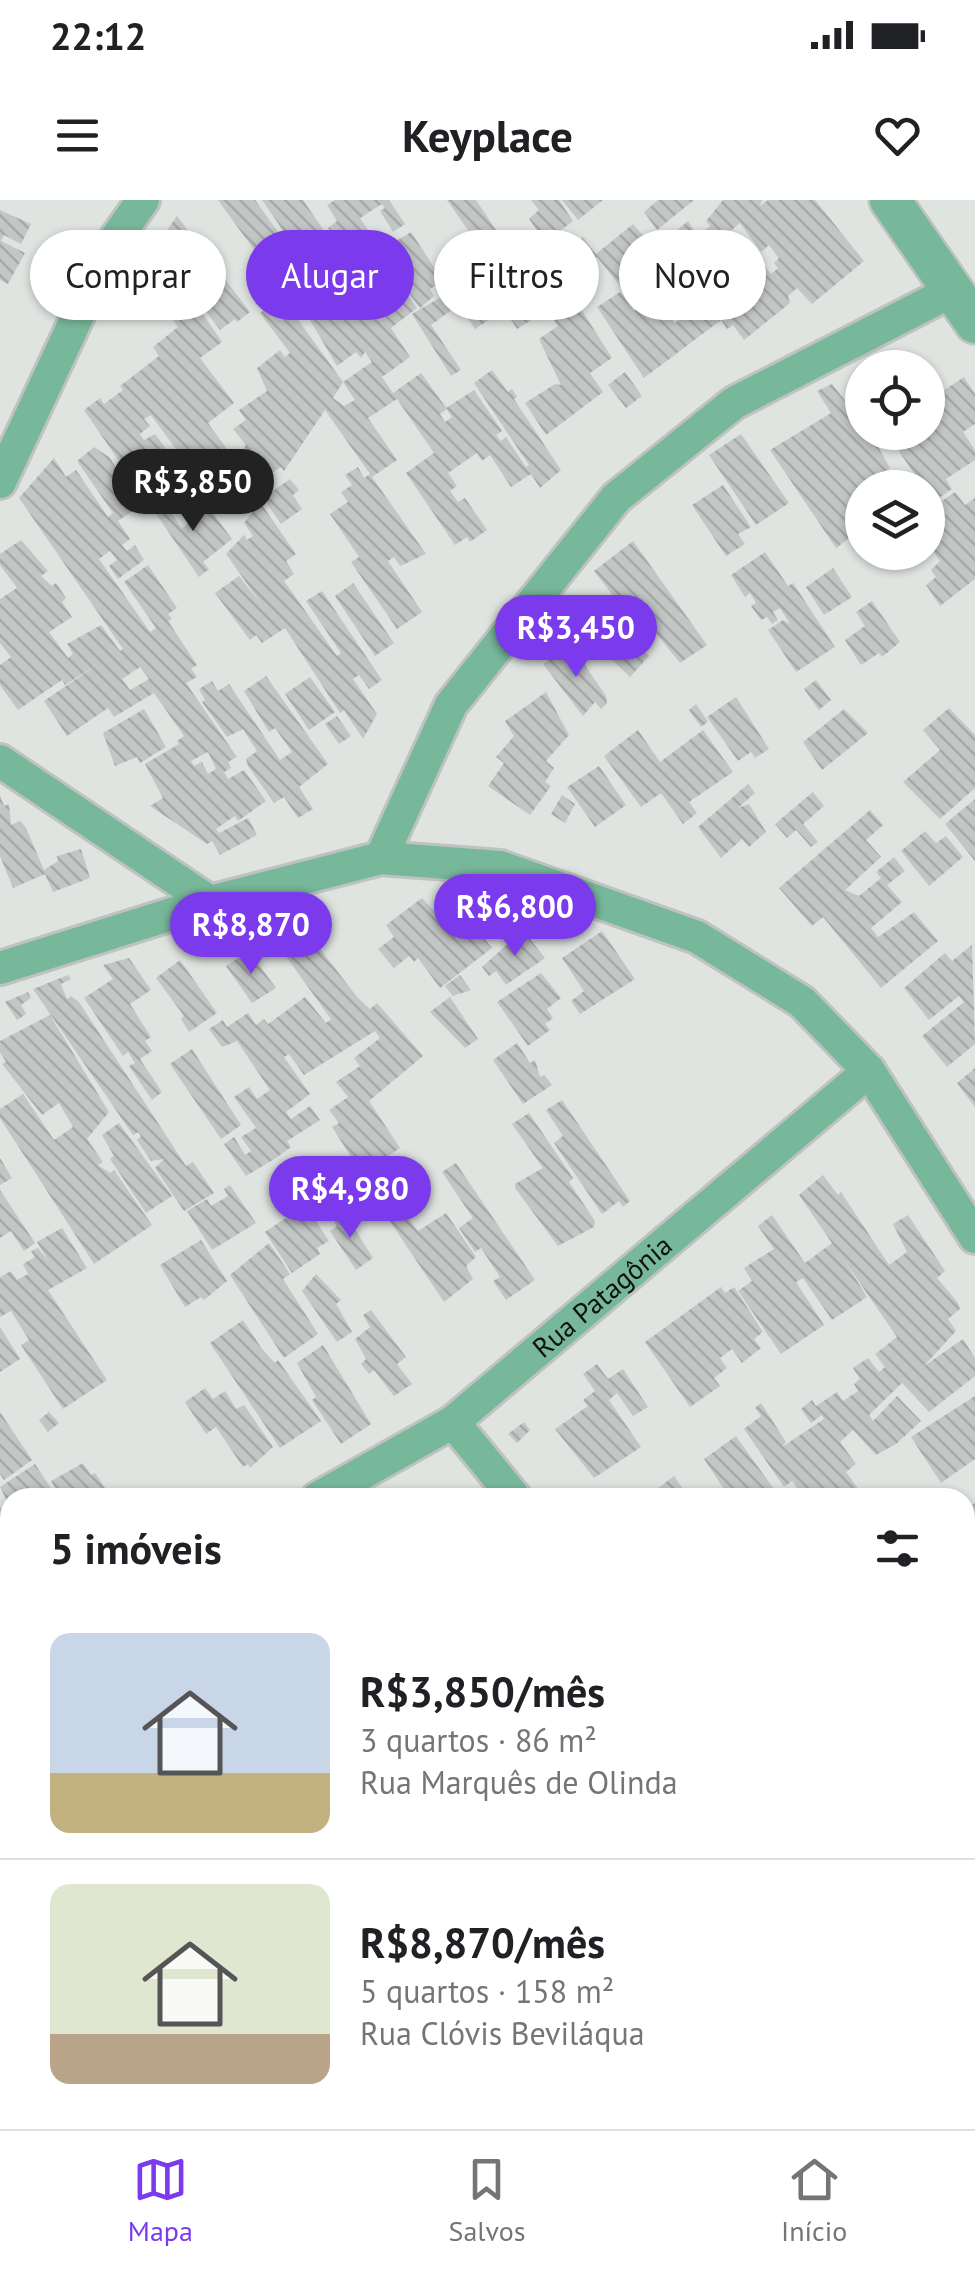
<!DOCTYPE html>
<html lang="pt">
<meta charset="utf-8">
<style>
:root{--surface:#fff;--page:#f2f2f2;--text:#202124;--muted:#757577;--line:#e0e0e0;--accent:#7c3aed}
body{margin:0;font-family:"PT Sans",sans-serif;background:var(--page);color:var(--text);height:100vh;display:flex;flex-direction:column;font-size:38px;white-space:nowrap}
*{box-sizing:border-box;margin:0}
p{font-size:32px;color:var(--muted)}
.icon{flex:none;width:55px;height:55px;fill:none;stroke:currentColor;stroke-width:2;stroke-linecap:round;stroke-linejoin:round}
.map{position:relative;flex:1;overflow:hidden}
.panel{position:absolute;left:0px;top:1288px;width:975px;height:642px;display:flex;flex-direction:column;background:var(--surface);border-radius:30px 30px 0 0;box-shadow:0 2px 8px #0004}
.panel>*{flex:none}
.guide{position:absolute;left:30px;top:30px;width:915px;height:90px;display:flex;gap:20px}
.fabs{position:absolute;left:845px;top:150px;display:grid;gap:20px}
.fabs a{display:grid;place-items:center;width:100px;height:100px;border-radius:50%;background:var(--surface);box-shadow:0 2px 8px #0004;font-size:50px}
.price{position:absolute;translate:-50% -85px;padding:0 22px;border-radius:35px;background:var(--accent);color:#fff;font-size:32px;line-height:65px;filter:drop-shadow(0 2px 5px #0008)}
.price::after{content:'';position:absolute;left:50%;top:60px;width:30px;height:22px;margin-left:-15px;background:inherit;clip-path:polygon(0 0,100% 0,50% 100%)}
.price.selected{background:#222;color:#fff}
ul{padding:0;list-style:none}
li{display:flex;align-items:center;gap:30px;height:250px;padding:0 50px}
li+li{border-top:2px solid var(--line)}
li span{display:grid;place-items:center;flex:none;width:280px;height:200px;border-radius:20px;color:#555}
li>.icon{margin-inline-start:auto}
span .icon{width:120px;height:120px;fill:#fffc;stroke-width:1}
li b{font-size:42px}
h2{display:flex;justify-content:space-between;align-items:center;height:120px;padding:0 50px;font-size:42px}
.chip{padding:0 35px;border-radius:45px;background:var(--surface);box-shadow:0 2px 8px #0004;font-size:35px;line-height:90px}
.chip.selected{background:var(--accent);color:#fff}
.status{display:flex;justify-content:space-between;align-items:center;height:70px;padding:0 50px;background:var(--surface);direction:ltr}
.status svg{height:28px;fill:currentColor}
header{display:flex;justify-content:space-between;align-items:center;height:130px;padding:0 50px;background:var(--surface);font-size:45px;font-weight:600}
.tab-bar{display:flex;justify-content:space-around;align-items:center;height:140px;border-top:2px solid var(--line);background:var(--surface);font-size:28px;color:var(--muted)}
.tab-bar a{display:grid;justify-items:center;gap:5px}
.tab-bar .selected{color:var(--accent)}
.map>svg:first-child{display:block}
.building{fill:url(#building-back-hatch);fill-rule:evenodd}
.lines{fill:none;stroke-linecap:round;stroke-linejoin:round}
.minor-casing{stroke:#bec2c0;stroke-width:38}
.tertiary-casing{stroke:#bec2c0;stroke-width:45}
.minor{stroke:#78b89a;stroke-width:32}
.tertiary{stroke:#78b89a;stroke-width:40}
.labels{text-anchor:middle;stroke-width:8;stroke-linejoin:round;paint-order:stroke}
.street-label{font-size:28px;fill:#0f1110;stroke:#edf1ef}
</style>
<div class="status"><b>22:12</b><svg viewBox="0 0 49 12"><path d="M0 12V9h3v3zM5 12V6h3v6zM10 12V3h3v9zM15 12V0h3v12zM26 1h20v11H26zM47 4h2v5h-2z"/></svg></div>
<header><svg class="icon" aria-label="menu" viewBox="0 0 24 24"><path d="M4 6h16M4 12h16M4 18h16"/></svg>Keyplace<svg class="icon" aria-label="heart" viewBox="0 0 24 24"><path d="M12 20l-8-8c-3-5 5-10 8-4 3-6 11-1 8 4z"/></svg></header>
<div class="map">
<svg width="975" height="1929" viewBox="0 0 975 1929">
<defs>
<pattern id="building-back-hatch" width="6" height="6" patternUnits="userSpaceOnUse" patternTransform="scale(2.5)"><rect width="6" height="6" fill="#c2c6c4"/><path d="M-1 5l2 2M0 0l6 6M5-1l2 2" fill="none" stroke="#a6a9a7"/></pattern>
</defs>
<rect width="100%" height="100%" fill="#dfe4e1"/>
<path class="building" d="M218,0H255L294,54L297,51L262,0H303L340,54L309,75L320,91L310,99L297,82L284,91Z
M335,0H389L405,24L393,32L380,11L385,8L382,4L360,18L381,50L411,32L443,81L430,89L434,96L420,108L397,78L417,108L391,128L410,157L382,177L393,193L421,173L447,209L440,214L445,222L452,217L446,208L474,190L502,231L496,235L501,241L506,237L526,267L529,265L474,183L492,170L508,192L512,189L517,197L514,199L561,270L540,288L531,274L511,287L490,255L482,261L477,253L448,273L457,286L450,291L458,302L465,298L487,330L470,342L467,337L455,345L406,273L434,253L397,199L368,218L397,260L372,277L426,354L400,366L394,357L388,361L422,412L397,429L351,362L359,357L330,314L348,302L341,292L352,285L345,275L358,267L364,278L370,274L325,210L284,271L281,267L262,280L269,290L263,298L235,261L193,285L180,268L142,294L134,283L142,277L129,259L121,264L84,210L100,198L104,204L123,190L120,186L159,156L153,147L178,127L166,111L181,109L187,116L198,107L222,142L200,158L234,203L208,223L235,260L246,245L233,229L246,220L239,210L267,191L257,168L280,150L285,157L290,153L260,113L281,96L343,182L333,198L344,206L355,200L343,182L372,162L365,152L361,158L356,152L337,166L307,115L327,101L320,91L350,69L361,85L376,75L351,40L341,48L328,28L337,21L327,5ZM151,215L184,260L178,265L155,234L144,240L140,234L150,226L144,219Z
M447,0H476L498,33L479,46Z
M531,0H559L573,21L552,37L548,31L541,36L529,19L539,10Z
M562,0H603L578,20Z
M658,0H694L657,30L644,12Z
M723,0H762L760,6L768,0H815L864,61L812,104L797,88L788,96L790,103L744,140L733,125L727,129L721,120L644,178L597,107L620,92L634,111L637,109L616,81L597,57L569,76L555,57L583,37L596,54L633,24L655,49L688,21L705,47L668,77L645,57L640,61L662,88L653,96L675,123L689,112L673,90L698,58L717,88L757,56L771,74L778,68L774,63L779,58L769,45L761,52L740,23L714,45L704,31L710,26L706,21Z
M0,10L31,24L21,44L4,35L1,41L25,53L8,84L0,80Z
M177,16L250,112L237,122L235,119L220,130L178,74L192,63L167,30Z
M512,32L520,45L530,39L560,96L569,90L612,158L590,173L603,192L546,235L525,203L555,184L561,185L539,139L558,126L547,110L517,129L473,62L493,47L499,55L505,52L512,63L517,60L503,38Z
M161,70L174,87L147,115L130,93L140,75L144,82Z
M473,83L495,116L475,129L454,97Z
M448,93L457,106L431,125L461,170L451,176L412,114Z
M625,172L642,196L626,208L608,185Z
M964,177L975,194V224L963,232L975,250V260L946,279L952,289L933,302L935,306L955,292L965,305L975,298V379L940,406L926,385L936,377L931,370L940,361L928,345V288H915L921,284L886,232H928V180L931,178L940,193Z
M832,184L847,203L850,200L862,220V232H870L890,268L875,278L881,288H862V329L836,348L770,250L831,213L817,191Z
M741,234L789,303L756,325L709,255Z
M94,247L109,257L141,305L118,321L130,339L122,345L127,351L135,345L144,360L118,379L109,366L117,360L110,351L99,359L150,432L156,428L124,382L148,365L177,408L168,414L172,419L168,421L197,465L191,469L197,477L186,483L237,557L228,562L231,568L224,572L228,579L244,570L266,601L238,621L235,616L216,629L219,633L248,618L257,635L220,655L212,641L207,644L150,606L163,598L145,564L179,544L177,541L184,536L154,493L114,517L108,508L67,536L44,501L98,464L65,485L62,480L18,510L0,485V465L11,457L0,443V399L17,388L0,365V354L21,340L48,371L41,376L52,386L56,383L66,398L62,402L72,417L49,432L68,458L73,454L67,444L101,425L120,451L123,449L19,298L54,258L66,277L76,270L108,317L113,313L77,261ZM140,467L149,479L130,490L122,479ZM208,552L216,569L208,574L202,562L194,566L191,561Z
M290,279L299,290L293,295L302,309L281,324L263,298Z
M723,285L751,327L738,334L745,344L726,356L692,305Z
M156,292L182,328L209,308L232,339L203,362L209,369L199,377L146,299Z
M260,302L296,354L286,361L294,374L284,381L294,395L337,456L341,453L306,401L322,391L382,480L369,489L359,475L353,479L377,514L363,539L344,510L340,513L285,428L262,443L256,435L250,440L215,393L239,376L262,405L226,354L244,335L247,340L253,336L244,323Z
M633,341L707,445L680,463L626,396L618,402L594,371Z
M765,352L788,386L793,383L835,447L796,472L768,430L783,420L790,424L780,408L773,412L778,420L772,424L767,417L761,420L751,406L756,403L750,393L745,397L731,375Z
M833,368L852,397L824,415L806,387Z
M353,383L394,443L375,456L335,396Z
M872,401L900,442L882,457L879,453L861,465L845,440L865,426L856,412Z
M603,406L649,456L630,477L578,427Z
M571,445L606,496L607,503L601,509L595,502L583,516L543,464Z
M266,476L328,564L299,587L313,609L298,618L284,597L274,603L248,566L246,559L257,551L243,529L227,537L202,502L205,500L199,489L212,481L218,491L229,484L280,560L292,552L275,528L269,532L244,491Z
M310,477L335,512L309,530L285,494Z
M816,480L831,500L819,510L804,489Z
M546,492L569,535L546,561L554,568L545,582L551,586L530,615L488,586L504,563L496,557L514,536L505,521Z
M736,497L769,549L755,558L751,552L738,561L707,517Z
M696,504L708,522L701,527L689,510Z
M949,508L975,535V588L940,619L903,582L940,550L923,530Z
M144,509L166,547L140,563L137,557L115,566L103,533Z
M844,509L868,533L822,570L803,542Z
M337,516L351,536L339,544L325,524Z
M638,530L660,562L703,530L733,572L689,602L697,613L683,624L661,593L641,607L604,556Z
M599,566L626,605L595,627L567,587Z
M748,584L755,593L738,608L749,604L766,632L749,647L742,639L721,658L698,627Z
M813,592L824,606L803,624L818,642L811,647L796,630L787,638L775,624Z
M0,595L4,606L9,604L11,625L20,621L26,628L44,670L58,661L57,656L81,649L90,678L53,692L45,674L13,688L0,656Z
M562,595L575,604L565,623L551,614Z
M975,599V661L945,624Z
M870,610L883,625L866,640L881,657L845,690L859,696L881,678L876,672L894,657L905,671L887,685L902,702L871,728L878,737L914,712L938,741L881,788L823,717L812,726L779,688Z
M925,631L936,643L946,636L963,657L929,686L901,651Z
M422,698L453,731L468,718L492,748L440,788L418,758L414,762L409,756L394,768L378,749L394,737L386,725Z
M523,730L545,758L506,785L496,771L489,776L482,767Z
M602,731L635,779L580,814L571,801L584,791L562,758Z
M310,736L358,798L370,809L377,803L423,856L369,901L400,948L362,974L332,927L339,923L329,910L348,897L336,882L360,866L354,858L380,838L375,831L304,875L289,854L284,857L310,894L286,912L291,919L310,906L320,920L287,941L291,947L276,958L246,976L224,944L234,937L245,955L251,951L241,937L256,928L234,897L249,887L257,899L270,890L237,841L222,847L209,829L223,820L227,827L248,813L256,825L264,819L268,824L305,797L326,823L331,819L285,755Z
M972,745L975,844L947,867L922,836L964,802L959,796L929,820L904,788L945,753L952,761Z
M249,751L276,788L252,803L226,766Z
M129,758L151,790L130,804L151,837L145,841L152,851L140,859L162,892L152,900L129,866L135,863L128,852L123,856L84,798L113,779L103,765Z
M180,760L217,813L189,832L181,819L184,816L156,778Z
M541,773L561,798L547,809L553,818L545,824L550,830L528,846L497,802Z
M68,775L71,779L61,784L67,799L71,796L79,802L186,966L193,962L214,993L184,1011L155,968L164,959L151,961L137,940L141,936L138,932L133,935L33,789Z
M460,775L471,790L453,796L445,786Z
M28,792L31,798L21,805L26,814L17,820L5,802Z
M450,797L478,839L465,848L430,812Z
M50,815L109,912L87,939L103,962L98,965L110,973L114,970L152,1025L94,1064L0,918V909L23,894L54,940L73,927L59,903L42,915L2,864L6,862L0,852V841Z
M517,843L530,863L535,860L540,877L544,875L552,885L523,904L493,860Z
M192,849L241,925L221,939L170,864Z
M975,868V907L957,883Z
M562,900L630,1001L623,1007L619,1001L602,1014L554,943L563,936L546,910Z
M529,913L573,978L569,982L595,1021L594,1027L558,1046L515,988V984L543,968L512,924Z
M119,923L172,996L146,1013L110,959L114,956L102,935Z
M0,958L12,978L0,985Z
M403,959L429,998L405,1014L418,1031L446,1013L476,1057L466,1066L473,1079L444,1102L363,981Z
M456,963L535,1080L506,1100L493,1081L500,1077L481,1048L475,1052L459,1028L473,1018L442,972Z
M823,975L838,995L841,992L889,1065L907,1052L893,1024L908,1015L945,1071L937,1078L958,1103L960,1109L948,1119L956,1131L924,1166L963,1139L975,1158V1176L929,1212L902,1183L869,1215L873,1221L897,1196L921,1221L896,1244L876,1255L853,1230L840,1242L856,1264L846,1272L865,1298H804L792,1281L784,1287L744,1229L761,1216L755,1208L761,1203L786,1242L782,1247L824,1219L822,1215L811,1223L801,1209L812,1200L816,1206L837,1192L843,1201L858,1191L854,1184L860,1179L853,1168L868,1158L879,1172L885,1167L875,1154L897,1137L844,1060L867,1097L832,1120L803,1078L796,1082L824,1125L781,1154L738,1091L752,1081L744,1068L774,1049L758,1026L772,1015L805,1063L832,1043L799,995Z
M230,985L256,1023L212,1050L187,1011L207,999L211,1006L228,996L224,989Z
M0,990L35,1043L24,1051L11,1031L0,1038Z
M305,1005L329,1041L317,1048L320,1054L292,1073L265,1032Z
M342,1009L373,1058L356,1070L330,1031L337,1026L331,1016Z
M62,1028L87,1068L48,1090L107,1180L63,1209L21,1145L29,1140L11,1111L0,1117V1077L11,1071L17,1080L28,1074L23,1064L35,1057L31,1051L38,1048L49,1062L37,1042Z
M201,1040L227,1081L204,1100L201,1097L185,1107L160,1065Z
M269,1043L290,1074L283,1079L318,1134L284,1158L230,1075Z
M316,1074L341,1100L336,1104L352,1132L337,1142L302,1091Z
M721,1087L725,1093L734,1087L763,1132L754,1139L761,1148L742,1163L732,1149L720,1158L727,1168L714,1178L720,1186L690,1207L645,1142Z
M371,1110L406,1157L397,1164L412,1184L394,1196L374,1170L369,1174L361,1164L366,1159L355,1139L370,1127L363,1115Z
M243,1120L262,1149L275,1163L278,1160L321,1221L280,1248L210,1143Z
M0,1127L20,1159L0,1172Z
M323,1145L371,1224L341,1244L312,1200L316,1197L297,1163Z
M597,1164L608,1179L623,1169L648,1207L633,1216L617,1193L609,1200L641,1247L594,1278L555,1229L588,1206L583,1200L595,1191L583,1174Z
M205,1188L213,1199L225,1191L236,1209L244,1205L273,1247L250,1268L248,1264L243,1267L216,1227L206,1234L185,1202Z
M975,1196V1259L941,1283L911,1237Z
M0,1212L32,1260L4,1280L0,1274Z
M49,1212L59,1223L48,1232L39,1220Z
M524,1222L530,1230L517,1243L508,1234Z
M736,1236L776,1292L769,1298H730L704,1259Z
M83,1263L91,1275L95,1273L112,1298H61L51,1281Z
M35,1264L55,1294L10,1298V1307L0,1287Z
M674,1276L689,1298H645Z
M975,1303V1334L967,1339L965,1310Z
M0,1307L10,1321V1383L0,1374Z
M975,1431V1461L965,1445V1438Z
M975,1492V1531L965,1515V1498Z
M0,1603L10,1619V1628L0,1636Z
M975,1621V1671L965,1674V1623Z
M0,1680L10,1689L8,1720L0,1718Z
M975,1711V1750L965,1755V1716Z
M975,1755V1777L965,1783V1761Z
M10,1794V1826L0,1830V1798Z
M975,1799V1819L965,1825V1806Z
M10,1860V1920H20L23,1927L37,1922L40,1929H0V1865Z
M156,1920H195L198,1929H158Z
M202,1920H304L309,1929H204Z"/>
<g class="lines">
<defs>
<g id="minor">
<path d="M0,282L110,47L143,0"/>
<path d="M0,561L210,702"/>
<path d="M381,658L451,505L616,298L734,203L952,91"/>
<path d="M0,768L210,702L381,658L500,667L697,737L802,802L869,871L975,1037"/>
<path d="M453,1222L515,1298"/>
<path id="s1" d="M318,1298L453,1222L869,871"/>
<path d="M0,1475L10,1470"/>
<path d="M965,1916L975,1917"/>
<path d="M759,1929L853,1920"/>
</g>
<path id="tertiary" d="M890,0L975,123"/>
</defs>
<use href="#minor" class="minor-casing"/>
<use href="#tertiary" class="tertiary-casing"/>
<use href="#minor" class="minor"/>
<use href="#tertiary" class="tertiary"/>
</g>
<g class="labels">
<g class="street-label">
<text dy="10" stroke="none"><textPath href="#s1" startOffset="350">Rua Patagônia</textPath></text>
</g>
</g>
</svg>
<div class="fabs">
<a><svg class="icon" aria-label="locate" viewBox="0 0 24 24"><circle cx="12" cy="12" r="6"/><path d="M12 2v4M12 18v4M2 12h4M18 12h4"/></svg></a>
<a><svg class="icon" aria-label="layers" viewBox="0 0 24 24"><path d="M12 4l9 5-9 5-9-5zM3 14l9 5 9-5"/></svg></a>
</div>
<b class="price selected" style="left:193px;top:334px">R$3,850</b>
<b class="price" style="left:576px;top:480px">R$3,450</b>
<b class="price" style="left:515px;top:759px">R$6,800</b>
<b class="price" style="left:251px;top:777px">R$8,870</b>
<b class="price" style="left:350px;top:1041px">R$4,980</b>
<div class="guide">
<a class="chip">Comprar</a>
<a class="chip selected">Alugar</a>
<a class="chip">Filtros</a>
<a class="chip">Novo</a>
</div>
<section class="panel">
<h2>5 imóveis<svg class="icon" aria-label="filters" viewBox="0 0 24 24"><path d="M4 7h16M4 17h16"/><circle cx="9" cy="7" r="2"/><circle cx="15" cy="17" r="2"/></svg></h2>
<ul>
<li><span style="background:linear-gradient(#c9d6e8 70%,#c2b280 0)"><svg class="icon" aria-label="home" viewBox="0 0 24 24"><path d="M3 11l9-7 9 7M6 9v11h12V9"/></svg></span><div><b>R$3,850/mês</b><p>3 quartos · 86 m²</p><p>Rua Marquês de Olinda</p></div></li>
<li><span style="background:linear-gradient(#dfe7d0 75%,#b9a48a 0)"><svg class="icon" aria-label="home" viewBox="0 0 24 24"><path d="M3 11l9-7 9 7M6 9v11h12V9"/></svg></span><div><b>R$8,870/mês</b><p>5 quartos · 158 m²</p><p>Rua Clóvis Beviláqua</p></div></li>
</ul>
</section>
</div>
<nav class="tab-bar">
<a class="selected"><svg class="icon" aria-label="map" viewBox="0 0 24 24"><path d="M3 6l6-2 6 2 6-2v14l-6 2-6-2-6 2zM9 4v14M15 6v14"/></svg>Mapa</a>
<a><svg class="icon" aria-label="saved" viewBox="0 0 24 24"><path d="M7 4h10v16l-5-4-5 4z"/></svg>Salvos</a>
<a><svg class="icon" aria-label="home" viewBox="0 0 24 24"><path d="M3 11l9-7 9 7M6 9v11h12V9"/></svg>Início</a>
</nav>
